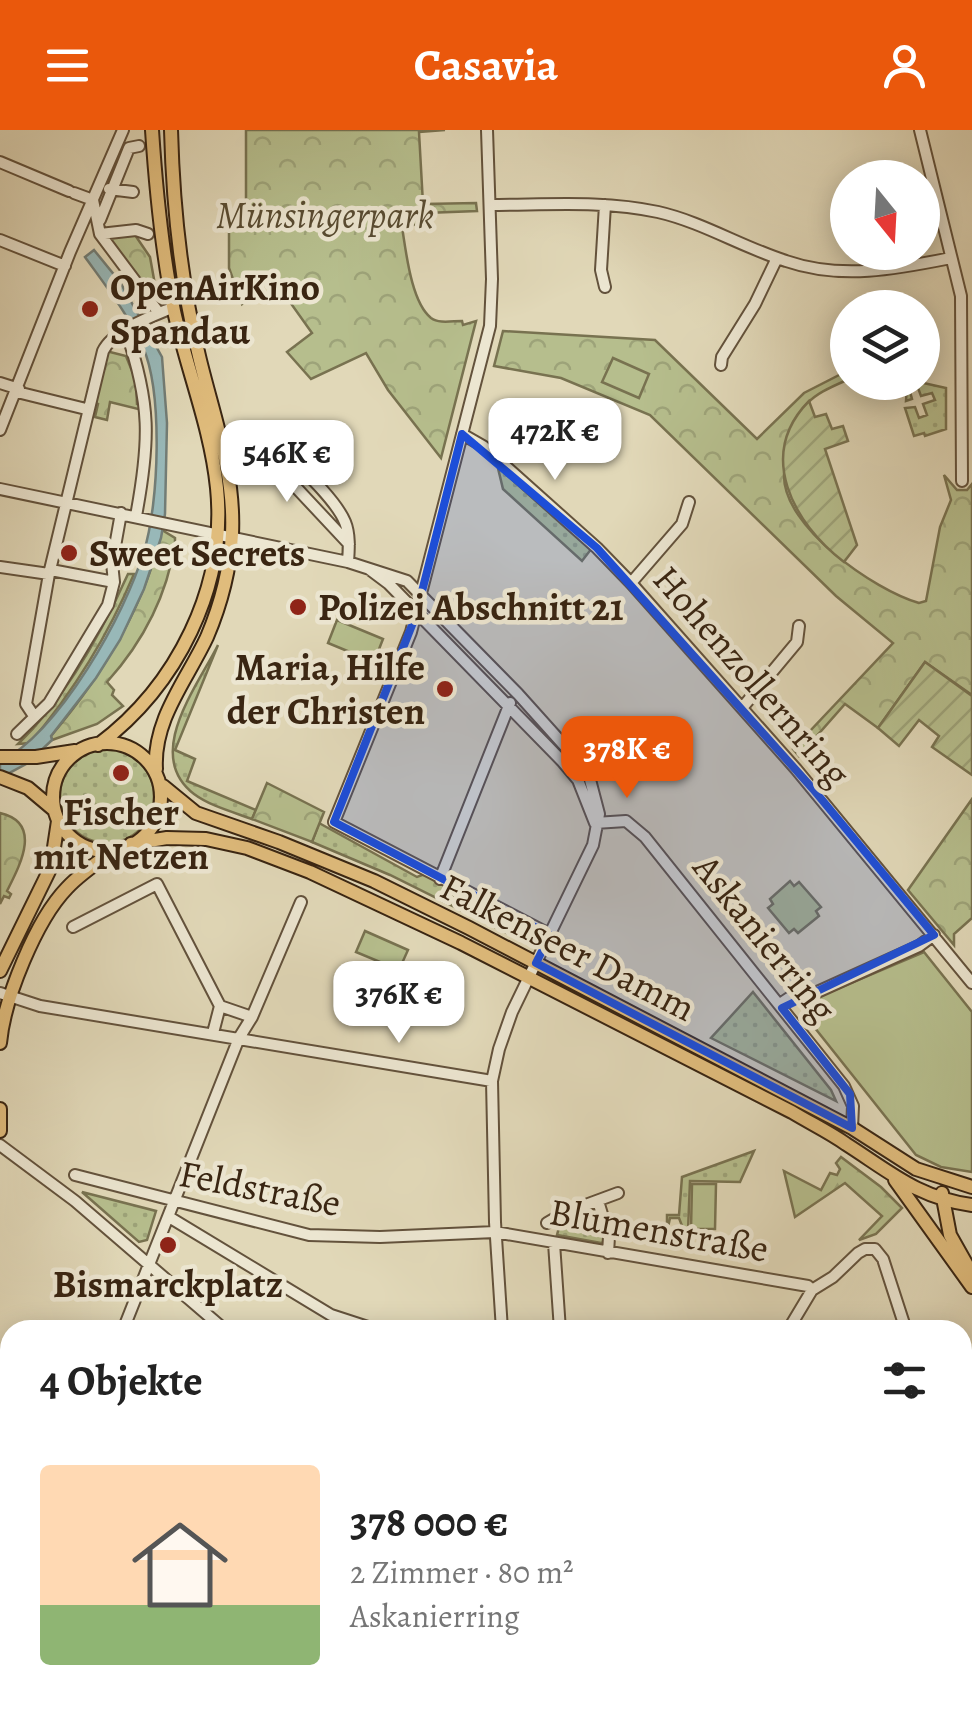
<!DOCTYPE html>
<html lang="de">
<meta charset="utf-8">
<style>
:root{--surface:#fff;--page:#f6f6f6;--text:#222;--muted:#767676;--line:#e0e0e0;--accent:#ea580c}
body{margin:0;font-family:Alegreya,serif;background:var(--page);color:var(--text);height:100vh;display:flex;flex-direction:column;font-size:38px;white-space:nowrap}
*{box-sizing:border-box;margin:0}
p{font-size:32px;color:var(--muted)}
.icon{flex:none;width:55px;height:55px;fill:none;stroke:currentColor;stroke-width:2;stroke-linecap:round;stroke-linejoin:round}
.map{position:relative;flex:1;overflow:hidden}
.details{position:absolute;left:0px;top:1190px;width:972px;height:392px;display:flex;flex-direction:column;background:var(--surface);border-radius:30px 30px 0 0;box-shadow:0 5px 25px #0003}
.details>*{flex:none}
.needle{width:65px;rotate:162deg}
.fabs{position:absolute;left:830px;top:30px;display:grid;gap:20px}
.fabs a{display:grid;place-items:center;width:110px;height:110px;border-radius:50%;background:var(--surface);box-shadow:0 5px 25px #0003;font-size:50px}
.price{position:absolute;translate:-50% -85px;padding:0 22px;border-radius:20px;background:#fff;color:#222;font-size:32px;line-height:65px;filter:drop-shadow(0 2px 5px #0008)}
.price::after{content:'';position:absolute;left:50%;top:60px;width:30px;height:22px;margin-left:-15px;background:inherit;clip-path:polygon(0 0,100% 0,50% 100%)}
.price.active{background:var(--accent);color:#fff}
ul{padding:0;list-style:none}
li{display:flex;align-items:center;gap:30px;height:250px;padding:0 40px}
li+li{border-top:2px solid var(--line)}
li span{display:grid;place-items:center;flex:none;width:280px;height:200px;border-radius:10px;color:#555}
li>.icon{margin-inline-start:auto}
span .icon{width:120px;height:120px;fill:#fffc;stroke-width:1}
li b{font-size:42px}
h2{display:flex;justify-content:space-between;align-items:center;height:120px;padding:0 40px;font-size:42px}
header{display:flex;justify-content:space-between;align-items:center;height:130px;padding:0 40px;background:var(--accent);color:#fff;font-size:45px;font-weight:700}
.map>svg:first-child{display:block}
.grass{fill:url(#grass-dots);stroke:#787250;stroke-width:2.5}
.forest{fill:url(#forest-firs);stroke:#787250;stroke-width:2.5}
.park{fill:url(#park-crowns);stroke:#787250;stroke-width:2.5}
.garden{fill:url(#garden-furrows);stroke:#787250;stroke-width:2.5}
.pitch{fill:#b6be8d;stroke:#787250;stroke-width:2.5}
.water{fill:#98b8b8;stroke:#727d76;stroke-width:2.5}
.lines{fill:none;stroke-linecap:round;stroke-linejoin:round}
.minor-casing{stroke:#63523c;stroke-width:14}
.major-casing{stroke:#392512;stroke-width:16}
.minor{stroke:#ece6d1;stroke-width:10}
.major{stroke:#e0bc7c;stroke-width:12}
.marked{fill:#1d4ed8;fill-opacity:0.2;stroke:#1d4ed8;stroke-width:8;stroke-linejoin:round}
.poi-dot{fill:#8f2418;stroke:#ece6d1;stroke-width:4}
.labels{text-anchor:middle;stroke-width:9;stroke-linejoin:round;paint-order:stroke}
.park-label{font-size:38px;font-style:italic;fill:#584b31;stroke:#ece6d1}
.poi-label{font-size:38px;font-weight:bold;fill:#392512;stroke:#ece6d1;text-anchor:start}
.street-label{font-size:38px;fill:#392512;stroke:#ece6d1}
</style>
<header><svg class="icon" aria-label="menu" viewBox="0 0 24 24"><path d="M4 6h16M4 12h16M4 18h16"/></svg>Casavia<svg class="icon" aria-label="person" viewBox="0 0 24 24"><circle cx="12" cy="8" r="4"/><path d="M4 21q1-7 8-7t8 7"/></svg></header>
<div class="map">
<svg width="972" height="1582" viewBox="0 0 972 1582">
<defs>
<pattern id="grass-dots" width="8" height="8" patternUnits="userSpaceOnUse" patternTransform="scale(2.5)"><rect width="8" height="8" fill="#b6be8d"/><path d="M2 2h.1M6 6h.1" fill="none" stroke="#9da379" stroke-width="1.8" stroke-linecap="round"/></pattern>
<pattern id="forest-firs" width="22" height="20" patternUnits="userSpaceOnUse" patternTransform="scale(2.5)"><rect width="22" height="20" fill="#b6be8d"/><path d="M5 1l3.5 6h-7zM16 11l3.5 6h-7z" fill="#9da379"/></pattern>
<pattern id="park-crowns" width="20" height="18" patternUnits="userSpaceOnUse" patternTransform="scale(2.5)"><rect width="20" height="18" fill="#b6be8d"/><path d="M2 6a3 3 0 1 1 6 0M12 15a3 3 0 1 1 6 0" fill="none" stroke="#9da379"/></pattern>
<pattern id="garden-furrows" width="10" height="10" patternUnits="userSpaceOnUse" patternTransform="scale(2.5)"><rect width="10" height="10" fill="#b6be8d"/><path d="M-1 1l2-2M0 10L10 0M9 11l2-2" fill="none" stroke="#9da379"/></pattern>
</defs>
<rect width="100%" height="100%" fill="#e1d8b8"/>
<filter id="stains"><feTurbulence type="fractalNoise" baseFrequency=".002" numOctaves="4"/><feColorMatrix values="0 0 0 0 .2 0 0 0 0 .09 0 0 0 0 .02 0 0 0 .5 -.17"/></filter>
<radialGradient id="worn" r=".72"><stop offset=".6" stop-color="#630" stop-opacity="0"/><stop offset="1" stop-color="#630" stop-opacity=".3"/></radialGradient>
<path class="grass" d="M919,252L946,258V299L925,306L924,303L914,306L905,278L915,277L919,288L927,285L923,274L935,270L932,263L921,266L917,255L909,258L912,269L906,271L907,255Z
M497,334L592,418L582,431L503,359Z
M128,444H134C108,506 74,561 30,613L18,614C66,568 101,504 128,444Z
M218,515L175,620L195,629L187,651L256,680L252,689C233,682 210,676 194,664C143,625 197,557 218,515Z
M60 666a47 47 0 1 1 94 0a47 47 0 1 1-94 0Z
M319,693L417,747L425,744L451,757L454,766L522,800L530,797L540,802L533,816L390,745L312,712Z
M753,862L831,960L836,971L711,908Z
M754,1021L740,1052L690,1051L688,1101H684L679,1088H670L667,1102V1085H679L682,1047Z
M82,1062L156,1081L147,1110L139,1112Z
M592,1078L604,1101L605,1111L601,1113L557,1105L561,1090Z"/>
<path class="forest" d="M841,1027L881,1057L902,1078L876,1104L859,1110L882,1086L845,1053L795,1087L784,1041L821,1060L830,1043L837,1045L840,1039L836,1033Z"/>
<path class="park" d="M246,0H445L419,2L423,74L476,73L477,81L425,83V93L402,97C406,121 411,172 431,188C439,194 452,191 462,191L463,195L476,191L441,328L388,260L366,223L311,249L287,222L312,203L275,151L267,152L242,174L229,138V86L246,85Z
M135,105L150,127L159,177L108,108Z
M503,201L655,210L757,309L804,263L847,241V250C808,267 800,273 790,315C788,324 784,336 784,345C783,397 874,460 919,473L926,471L940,397L951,370L944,345L957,360H967L972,354V565L925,532L878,598L845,574L799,626L793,619L893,513L836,466L650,285L561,248L494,236Z
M106,221L126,226L136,251L137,274L142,275V280L110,272L107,290L95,287L98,274L94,272Z
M162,400L175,408V413C167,466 143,512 107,552L114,560L112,565L123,576L97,594L52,610L51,606C101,547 145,476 162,400Z
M267,653L324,682L312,712L252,689Z
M972,669V788L954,804V815L908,760Z
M0,683C43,693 20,735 7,761L11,764L9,768L4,766L0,774Z"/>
<path class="garden" d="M809,271L815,287L826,284L832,299L843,296L848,311L825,319L857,415L844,432C793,393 756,325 809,271Z
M925,532L972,566V645L932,617L939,606L919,590L899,616L878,598Z"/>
<path class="pitch" d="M613,228L649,244L639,268L602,252Z
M337,490L383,509L374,532L328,513Z
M790,751L794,756L799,752L821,777L816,781L819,786L798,803L794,799L789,803L768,778L773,774L770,769Z
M365,801L408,820L399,840L356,822Z
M924,822L972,882V1042L941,1037L916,1025L803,883L806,872Z
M692,1054H716L715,1099H691Z"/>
<path class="water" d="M94,120L120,152L162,227L167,293L165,384L161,408L144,459L120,510L96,548L51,606L52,610L28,633L0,648V632C60,601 125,485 144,421C159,373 163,264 143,217C132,190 103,152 85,127Z"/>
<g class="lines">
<defs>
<path id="minor" d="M487,0L492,149L490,196L411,502L334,692L551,805
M920,0L961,166L962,351
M0,32L69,61
M109,59L133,62
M74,63L93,70L100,104L159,183
M490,75C546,75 603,70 658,82C702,92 742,117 786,131C841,150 896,139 951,128
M605,75L601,140L605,157
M100,90L129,18L139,16
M100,104L136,100L148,104
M0,110L65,136
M126,201C151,274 150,311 136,386
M721,235L722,227L755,174L777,128
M0,253L19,259
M17,262L86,279
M0,300L70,122L123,0
M462,304L483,316L597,418L631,453L796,639L972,853
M0,359L348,432L407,451L518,564L588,642L599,684L593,715L512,882L499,919L492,951L495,1092L502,1200
M348,432C349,419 350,404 345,392C334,365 285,324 264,301L255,302L253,308L260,319L349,414
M0,437L49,444
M369,439L389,454L562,631L578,650L595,693
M51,440L114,452
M631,453L682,394L689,372
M742,578L797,512L799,496
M34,586L26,574L49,444L103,221C113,200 153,186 174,177
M17,604L49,573L108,475L114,452L112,433L121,383
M595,693L626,691L645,707L844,956L853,976L852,998
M440,749L510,573
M73,797L157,754L220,876L213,903
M0,863L40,876L492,951
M780,874L789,868H804L919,816L934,805
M220,876L252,887
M0,1015L75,1071L225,1200
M75,1045L309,1105L380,1107L495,1102L808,1156L812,1160
M598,1071L609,1107L608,1123
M169,1087L331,1185L377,1200
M547,1093L564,1083L618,1063
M554,1113L560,1200
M123,1200L239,908L252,887L301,772
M788,1200L812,1160L833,1147L858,1123L865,1119H875L883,1129L906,1200
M0,1260H10
M962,1372L972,1375
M0,1465L10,1468
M962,1566L972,1567
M372,1572L377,1582
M604,1572L609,1582
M840,1572L842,1582
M53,1582V1572
M223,1582L249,1572
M449,1582L471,1572
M748,1582L788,1572"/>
<path id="major" d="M53 667a54 54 0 1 1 108 0a54 54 0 1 1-108 0Z
M98,615C177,556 227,457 217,358C211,298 187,240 174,181C162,122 156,60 152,0
M0,627H36L75,621
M156,639C153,589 187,550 207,507C221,474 230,440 232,404C235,342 213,285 199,226C181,153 173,75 171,0
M0,647L28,658L53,679
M163,656L196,683L279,712L374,751L469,798L852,998L916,1039L972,1057
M131,714L167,708L206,709L247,718L310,742L461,813L792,982C810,993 829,1002 846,1014C890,1042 918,1068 972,1075
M0,841L51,737L58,691
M0,913C4,869 36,790 67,758C81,743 98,732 115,720
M0,979V1001
M895,1050L972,1157
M942,1063L950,1105L972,1144"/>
</defs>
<use href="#minor" class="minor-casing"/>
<use href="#major" class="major-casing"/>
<use href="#minor" class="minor"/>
<use href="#major" class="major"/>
</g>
<path class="marked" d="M462,304L597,418L813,659L934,805L782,878L850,964L852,998L536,833L550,805L334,692L416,485Z"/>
<g class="poi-dot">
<circle cx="90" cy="179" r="10"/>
<circle cx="69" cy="423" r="10"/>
<circle cx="298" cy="477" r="10"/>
<circle cx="445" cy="559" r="10"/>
<circle cx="121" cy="643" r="10"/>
<circle cx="168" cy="1115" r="10"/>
</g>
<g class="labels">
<g class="park-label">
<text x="325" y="98">Münsingerpark</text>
</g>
<g class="poi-label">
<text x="110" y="170">OpenAirKino<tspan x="110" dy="44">Spandau</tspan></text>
<text x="89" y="436">Sweet Secrets</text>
<text x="318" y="490">Polizei Abschnitt 21</text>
<text x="425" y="550" text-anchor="end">Maria, Hilfe<tspan x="425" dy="44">der Christen</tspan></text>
<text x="121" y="695" text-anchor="middle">Fischer<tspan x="121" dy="44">mit Netzen</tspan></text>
<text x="168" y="1167" text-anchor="middle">Bismarckplatz</text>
</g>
<g class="street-label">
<text transform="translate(752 546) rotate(49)" y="13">Hohenzollernring</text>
<text transform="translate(765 808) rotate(51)" y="13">Askanierring</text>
<text transform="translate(568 817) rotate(27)" y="13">Falkenseer Damm</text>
<text transform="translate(260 1058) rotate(11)" y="13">Feldstraße</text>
<text transform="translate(659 1100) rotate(10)" y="13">Blumenstraße</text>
</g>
</g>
<rect width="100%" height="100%" filter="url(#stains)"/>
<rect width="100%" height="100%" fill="url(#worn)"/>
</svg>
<div class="fabs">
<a><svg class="needle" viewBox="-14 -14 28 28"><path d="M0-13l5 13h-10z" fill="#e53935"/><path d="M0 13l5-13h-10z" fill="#767676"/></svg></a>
<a><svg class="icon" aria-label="layers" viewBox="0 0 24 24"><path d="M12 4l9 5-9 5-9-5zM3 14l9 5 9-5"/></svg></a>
</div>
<b class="price" style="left:555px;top:353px">472K €</b>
<b class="price" style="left:287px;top:375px">546K €</b>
<b class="price active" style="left:627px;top:671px">378K €</b>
<b class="price" style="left:399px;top:916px">376K €</b>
<section class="details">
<h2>4 Objekte<svg class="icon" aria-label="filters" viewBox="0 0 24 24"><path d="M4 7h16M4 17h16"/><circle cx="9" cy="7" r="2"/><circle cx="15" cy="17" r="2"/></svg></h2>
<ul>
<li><span style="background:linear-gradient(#ffd9b3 70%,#8fb573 0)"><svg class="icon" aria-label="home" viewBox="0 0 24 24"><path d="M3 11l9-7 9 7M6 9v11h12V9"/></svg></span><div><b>378 000 €</b><p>2 Zimmer · 80 m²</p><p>Askanierring</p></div></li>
</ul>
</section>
</div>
